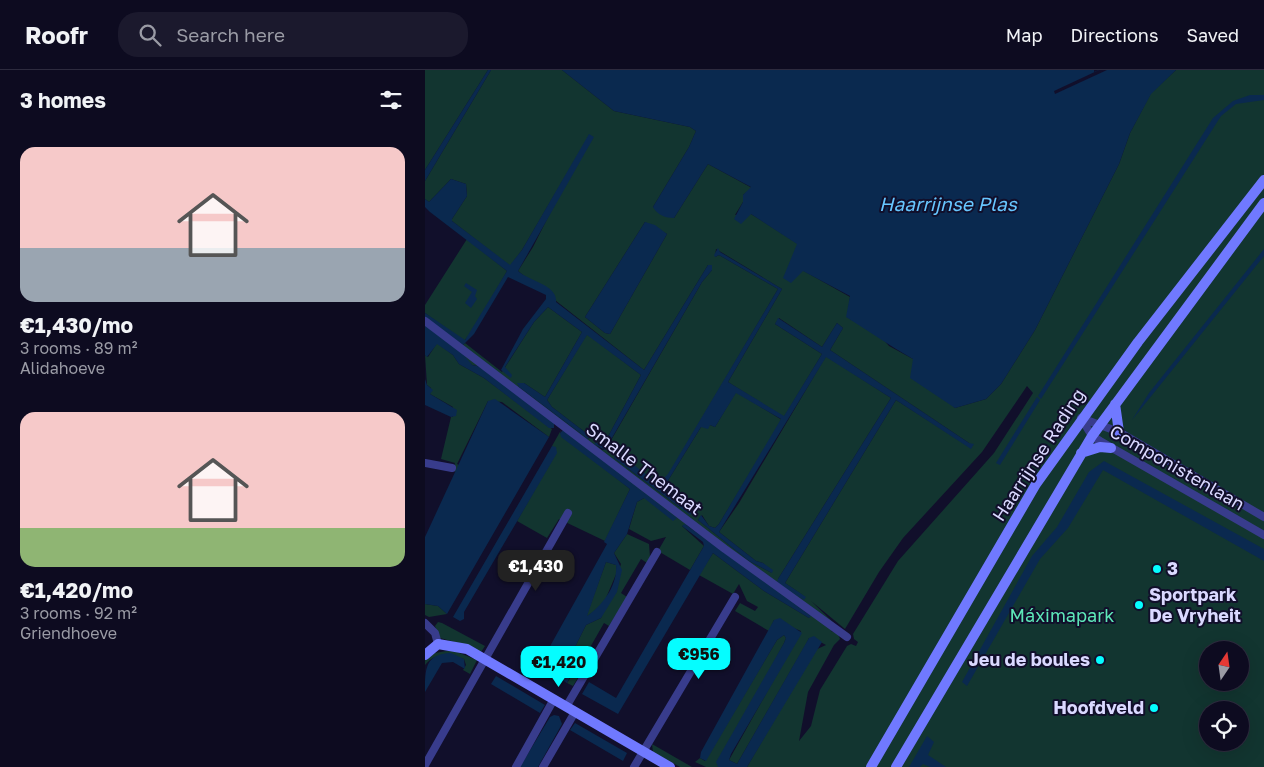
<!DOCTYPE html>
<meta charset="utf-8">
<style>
:root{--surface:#0d0b20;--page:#1b192d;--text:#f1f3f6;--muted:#9a9ba5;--line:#2d2b3e;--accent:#05fdff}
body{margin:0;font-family:"Golos Text",sans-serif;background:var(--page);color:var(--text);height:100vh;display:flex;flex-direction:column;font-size:19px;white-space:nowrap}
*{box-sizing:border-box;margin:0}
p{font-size:16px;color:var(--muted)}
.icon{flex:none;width:28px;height:28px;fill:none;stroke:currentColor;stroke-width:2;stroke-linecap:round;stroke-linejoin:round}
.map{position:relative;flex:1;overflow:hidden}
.drawer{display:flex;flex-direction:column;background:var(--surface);width:425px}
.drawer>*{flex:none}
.needle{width:32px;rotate:13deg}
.controls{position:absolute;left:774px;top:571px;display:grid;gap:10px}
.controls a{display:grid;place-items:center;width:50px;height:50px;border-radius:50%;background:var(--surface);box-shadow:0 5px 20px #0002,0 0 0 1px var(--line);font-size:25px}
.price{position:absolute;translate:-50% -42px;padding:0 11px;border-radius:10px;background:var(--accent);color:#111;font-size:16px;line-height:32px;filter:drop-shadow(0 1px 2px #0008)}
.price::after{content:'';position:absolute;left:50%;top:30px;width:15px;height:11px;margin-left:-8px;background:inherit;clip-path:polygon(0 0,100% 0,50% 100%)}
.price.selected{background:#222;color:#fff}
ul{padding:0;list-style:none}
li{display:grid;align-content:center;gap:10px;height:265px;padding:0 20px}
li span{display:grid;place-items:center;height:155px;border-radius:15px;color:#555}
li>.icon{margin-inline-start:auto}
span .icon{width:90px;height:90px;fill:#fffc;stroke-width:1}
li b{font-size:21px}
h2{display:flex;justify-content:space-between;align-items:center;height:60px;padding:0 20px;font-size:21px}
header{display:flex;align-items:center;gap:30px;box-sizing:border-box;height:70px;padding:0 25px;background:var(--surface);border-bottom:1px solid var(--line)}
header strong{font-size:24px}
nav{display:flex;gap:28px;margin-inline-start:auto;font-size:18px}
.search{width:350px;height:45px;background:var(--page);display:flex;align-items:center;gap:12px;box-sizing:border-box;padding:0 18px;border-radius:20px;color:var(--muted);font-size:19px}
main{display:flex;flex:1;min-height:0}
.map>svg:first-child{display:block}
.green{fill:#123530;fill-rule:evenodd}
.water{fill:#0a294f;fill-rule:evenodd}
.pier{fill:#110f2b}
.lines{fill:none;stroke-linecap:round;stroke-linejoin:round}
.street{stroke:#383c8c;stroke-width:8}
.secondary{stroke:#7079ff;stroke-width:10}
.poi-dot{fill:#05fdff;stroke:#110f2b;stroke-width:2}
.labels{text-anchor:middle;stroke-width:4;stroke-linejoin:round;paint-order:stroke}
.street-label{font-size:18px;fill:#dad9ff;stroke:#110f2b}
.poi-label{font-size:18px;font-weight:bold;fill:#dad9ff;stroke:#110f2b;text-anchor:start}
.park-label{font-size:18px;fill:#5de6b8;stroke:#110f2b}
.water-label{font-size:19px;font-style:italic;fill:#67c6ff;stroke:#110f2b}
</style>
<header>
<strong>Roofr</strong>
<div class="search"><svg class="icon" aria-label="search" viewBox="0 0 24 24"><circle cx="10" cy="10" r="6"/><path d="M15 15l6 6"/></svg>Search here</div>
<nav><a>Map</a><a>Directions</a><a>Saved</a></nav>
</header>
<main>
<section class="drawer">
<h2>3 homes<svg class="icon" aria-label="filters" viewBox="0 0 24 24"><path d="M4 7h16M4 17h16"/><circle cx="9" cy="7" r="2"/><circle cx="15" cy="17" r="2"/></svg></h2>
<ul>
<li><span style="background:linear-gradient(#f6c9c9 65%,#9aa5b1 0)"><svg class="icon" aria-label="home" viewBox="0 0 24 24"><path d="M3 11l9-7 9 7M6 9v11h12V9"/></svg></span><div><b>€1,430/mo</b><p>3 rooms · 89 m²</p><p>Alidahoeve</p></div></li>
<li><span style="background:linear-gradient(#f6c9c9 75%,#8fb573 0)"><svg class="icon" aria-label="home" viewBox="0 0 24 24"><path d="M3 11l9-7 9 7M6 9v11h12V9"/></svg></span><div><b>€1,420/mo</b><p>3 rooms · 92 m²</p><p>Griendhoeve</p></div></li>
</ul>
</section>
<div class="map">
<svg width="839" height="697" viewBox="0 0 839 697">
<rect width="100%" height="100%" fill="#110f2b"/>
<path class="green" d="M0,0H63L0,100Z
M66,0H137L189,41L265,57L271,61L264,77L228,137L249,148L283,94L327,118L318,125V132L310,145L326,144L373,174L377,200L425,227L422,247L456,267L464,276L488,289L530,338L561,329L576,314L610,260L694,94L705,63L726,23L751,0H839V697H322L390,580L401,575L388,568H384L381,574L312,694L304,690L376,561L349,550L344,561L310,541L315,533L330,541L333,537L322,531L314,514L308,524L274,505L288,483L339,521L384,548L385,545L335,511L262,455L257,456L279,476L265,500L233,481L241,467L226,471L204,459L212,432L219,428L138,359L57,297L47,295L40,290L33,279L0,247L38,275L40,273L77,302L109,252L123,237L157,262L120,327L99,313H93L94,317L163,369L165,366L127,337L122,330L162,264L216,305L178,376L170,374L177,380L181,379L277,212L287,200L283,195L219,300L93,201L108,177L165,64L97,180L85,196L27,151V149L42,126L41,114L26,109L4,132L0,129V111ZM220,152L242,164L185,264L180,263L160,247ZM291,179L357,219L303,312L359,347L397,284L350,254L354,248L397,277L412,253L418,258L405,280L544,373L546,378L471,330L360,513L381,527L353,509L466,328L401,286L314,433L294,462L331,491L338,493L347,503L324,491L273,450L277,445L284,456L290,458L294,454L357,350L311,322L290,357L285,355L276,357L239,417V421L268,440L254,437L189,388L192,383L230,412L234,413L244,404L353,219L294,185L290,187ZM602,316L608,323L569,383L473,491L428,564L429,569L433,572L431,576L426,574L422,576L395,620L386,656L374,671L383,622L409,575L415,569L413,564L406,561L412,556L386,531L420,559L454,502L478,468L557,382ZM782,580H815V612H782ZM782,640H815V672H782Z
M42,169L82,201L47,262L39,271L0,243V235Z
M12,273L28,285L34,294L59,308L127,359L124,367L77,332L63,331L32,394L34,395L32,402L28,401L30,393L16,389L26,347H28V337L5,324L6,318L2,315L0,285L3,287Z
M136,360L135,363L205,419L180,471L134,449L122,468L92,451L131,383L127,376Z
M202,464L224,474L225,487L222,493L216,489L196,523L202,527L184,556L179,553L159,588L163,591L148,616L142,613L148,604L141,595L161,555L176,548L196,494L189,483Z
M181,492L191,495L192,502L178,535L161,547Z
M0,534L13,536L22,544L4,547L0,545Z
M13,552L17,553L60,576L56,582L41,575L15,568L10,556Z
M359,565L361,568L359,573L293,697H281L270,692L275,688L280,691L352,570Z
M27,580L52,590L45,604L38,600L41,595L39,589C23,586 12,581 0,595V590L10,583Z
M227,674L267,697H255L228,682Z"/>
<path class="water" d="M63,0H66L0,111V100Z
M137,0H669V2L674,0H751L726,24L705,63L694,94L610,260L576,314L561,329L530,338L485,308L488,289C465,276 444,261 421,247L425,226L378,201L366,213L358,208L372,174L326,144L316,154L309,149L318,132V125L326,117L283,94L249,148C241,148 232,145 228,137L264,77L271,61L265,57L189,41Z
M825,25H839V30L811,34L796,46L616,329L613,326L788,48L808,31Z
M164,64L169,67L93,201C104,211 133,215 131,232L219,300L283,195H287V200L277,212L180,380L169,374L171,372L178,376L216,305L162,265L122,330L127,337L165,366L163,369L94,317L92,313H99L120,327L157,262L123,237L109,252L80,297L87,305L86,308L76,300L98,259L121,229V225L83,207L49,264L38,275L0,247V243L40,270L82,201L5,142L0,137V129L4,132L26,109L41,114L42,126L27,149V151L85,195L97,180Z
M220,152L230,155L242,164L185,264L180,263L160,247Z
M293,178L295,182L357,219L303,312L359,346L397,284L350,254L353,248L397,277L412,253L418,258L405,280L544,373L549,374L546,379L471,330L360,513L381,527L379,530L352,513L353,509L466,328L401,287L294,462L331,491L338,493L348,500L347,503L324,491L273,450L276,445L284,456L290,458L294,454L356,349L311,323L290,357L285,355L283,359L276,357L239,417V422L268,440L265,445L189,388L192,382L231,412L234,413L243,404L353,219L294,185L290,187L289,185Z
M839,179V186L707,350L724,323Z
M41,213L52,220L50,226L52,229L46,238L40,233L47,222L39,216Z
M0,255L34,279L47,295L57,297L129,352V358H124L59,308L34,294L28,285L12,274L2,287L0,285Z
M0,309L2,315L8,320L5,324L32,340L31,346L26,347L0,335Z
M612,327L615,330L575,395L571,393Z
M70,329L124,367L22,544L13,536L0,534V467L63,331Z
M138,360L252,448L248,451L219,428L212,432L202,464L189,483L197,500L192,522L176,548L161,555L141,595L148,600L142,613L114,596L182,474L179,472L205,419L136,367L135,363ZM181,492L191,495C193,515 177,536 162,546Z
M127,376L131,377L132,383L39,542V549L35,551L28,547Z
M679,391L839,479V491L678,400L643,458L615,489L542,616L537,612L607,486L632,457L664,402Z
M260,454L386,546L384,548L339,521L288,483L193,644L157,624L164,612L191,628L279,476L278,472L257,456Z
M355,548L377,563L306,684L304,690L312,694L384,568L389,566L397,572L322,697H293L291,692L359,573L361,568L359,565L352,570L281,691L275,688L276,682L349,550Z
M26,583L39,589L40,599L28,592L17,593L0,622C0,599 0,584 26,583Z
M71,606L120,635L115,643L66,614Z
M129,645L134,646L137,654L113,697H95L125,647Z
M150,653L202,683L198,691L145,660Z
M502,666L509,672L503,685L521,697H505L498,694L495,697H484Z"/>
<path class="pier" d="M674,0H682L630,24L629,21Z"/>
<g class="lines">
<path class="street" d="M0,251L300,479L422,567
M656,348L667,366L675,371L839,465
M656,348L694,362L839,447
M0,393L27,398
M0,553L10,563L13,574
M141,637L232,482
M0,695L143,443
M91,697L129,629
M118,697L150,642
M209,697L310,527"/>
<path class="secondary" d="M690,334L694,362
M656,383L675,377L686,378
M0,585L13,574L42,579L245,697
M446,697L611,414L713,272L839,110
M471,697L667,366L839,133"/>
</g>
<g class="poi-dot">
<circle cx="732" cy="499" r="5"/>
<circle cx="714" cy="535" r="5"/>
<circle cx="675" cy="590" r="5"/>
<circle cx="729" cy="638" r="5"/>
</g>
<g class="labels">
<g class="street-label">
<text transform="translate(614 385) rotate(-57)" y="6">Haarrijnse Rading</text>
<text transform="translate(752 398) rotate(30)" y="6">Componistenlaan</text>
<text transform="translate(219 399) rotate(37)" y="6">Smalle Themaat</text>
</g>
<g class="poi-label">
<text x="742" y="505">3</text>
<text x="724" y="531">Sportpark<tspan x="724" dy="21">De Vryheit</tspan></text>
<text x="665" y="596" text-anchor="end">Jeu de boules</text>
<text x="719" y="644" text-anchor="end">Hoofdveld</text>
</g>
<g class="park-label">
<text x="637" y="552">Máximapark</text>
</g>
<g class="water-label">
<text x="523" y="141">Haarrijnse Plas</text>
</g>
</g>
</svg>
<div class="controls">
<a><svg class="needle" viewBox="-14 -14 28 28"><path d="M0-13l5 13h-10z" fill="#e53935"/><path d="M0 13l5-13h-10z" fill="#9a9ba5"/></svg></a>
<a><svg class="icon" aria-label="locate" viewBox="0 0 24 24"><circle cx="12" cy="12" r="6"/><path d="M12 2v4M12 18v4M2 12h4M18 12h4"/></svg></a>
</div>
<b class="price selected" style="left:111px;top:522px">€1,430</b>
<b class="price" style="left:274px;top:610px">€956</b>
<b class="price" style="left:134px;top:618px">€1,420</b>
</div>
</main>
